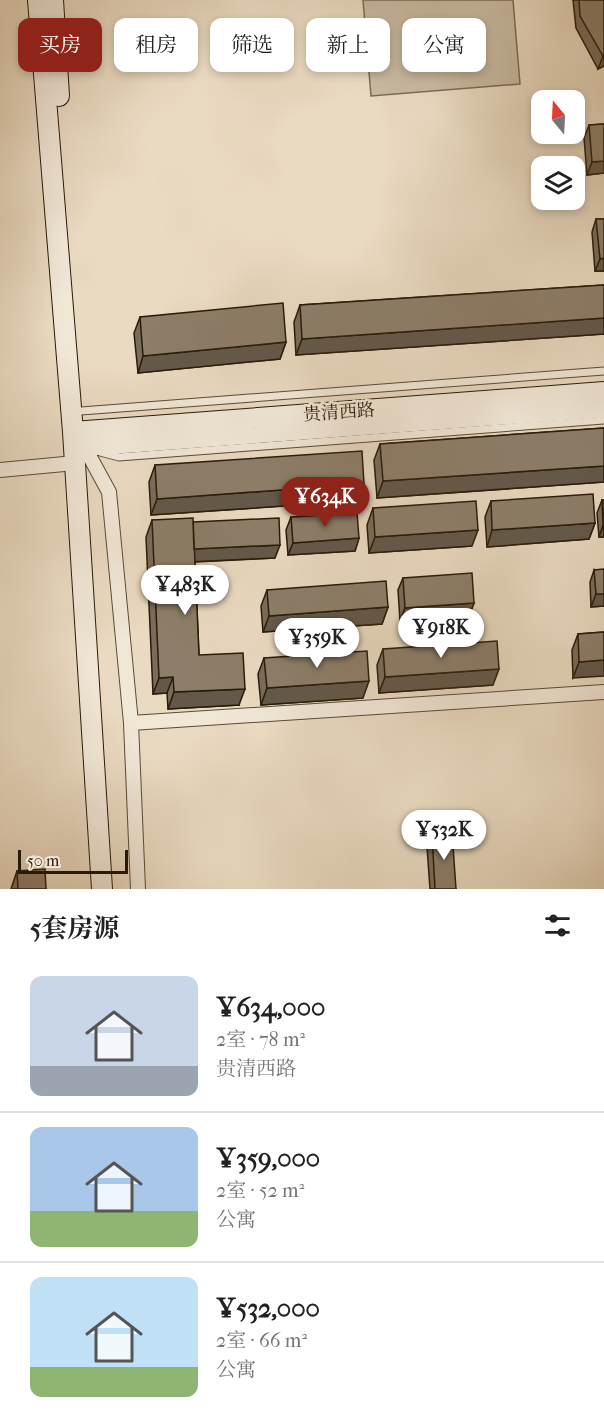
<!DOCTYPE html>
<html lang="zh">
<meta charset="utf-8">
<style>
:root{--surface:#fff;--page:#f6f6f6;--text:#222;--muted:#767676;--line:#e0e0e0;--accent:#8f2418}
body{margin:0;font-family:"IM FELL French Canon","Noto Serif SC",serif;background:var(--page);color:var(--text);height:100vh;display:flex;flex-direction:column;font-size:22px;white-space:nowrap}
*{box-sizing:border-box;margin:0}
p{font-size:20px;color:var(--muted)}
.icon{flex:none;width:33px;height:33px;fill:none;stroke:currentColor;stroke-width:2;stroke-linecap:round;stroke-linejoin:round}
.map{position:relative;height:889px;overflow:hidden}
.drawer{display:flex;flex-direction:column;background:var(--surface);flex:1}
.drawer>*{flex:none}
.top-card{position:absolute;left:18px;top:18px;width:568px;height:54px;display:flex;gap:12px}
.needle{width:39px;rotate:342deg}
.buttons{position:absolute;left:531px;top:90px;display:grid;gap:12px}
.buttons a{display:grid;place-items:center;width:54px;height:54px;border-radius:12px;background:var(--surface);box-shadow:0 3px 9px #0003;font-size:30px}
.scale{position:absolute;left:18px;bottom:15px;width:110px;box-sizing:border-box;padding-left:6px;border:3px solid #291b09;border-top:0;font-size:16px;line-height:21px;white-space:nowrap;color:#291b09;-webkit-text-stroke:4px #f1e7d7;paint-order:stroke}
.price{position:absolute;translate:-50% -51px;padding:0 14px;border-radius:21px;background:#fff;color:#222;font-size:20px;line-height:39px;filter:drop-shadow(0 2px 3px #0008)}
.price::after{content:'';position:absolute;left:50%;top:36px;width:18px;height:14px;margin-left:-9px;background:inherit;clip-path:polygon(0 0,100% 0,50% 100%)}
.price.selected{background:var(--accent);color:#fff}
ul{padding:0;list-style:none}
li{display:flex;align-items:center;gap:18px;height:150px;padding:0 30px}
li+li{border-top:2px solid var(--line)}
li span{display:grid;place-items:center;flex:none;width:168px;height:120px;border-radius:12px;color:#555}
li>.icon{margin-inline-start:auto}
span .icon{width:72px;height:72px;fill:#fffc;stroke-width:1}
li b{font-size:26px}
h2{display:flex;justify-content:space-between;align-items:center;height:72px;padding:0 30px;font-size:26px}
.pill{padding:0 21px;border-radius:12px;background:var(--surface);box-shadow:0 3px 9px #0003;font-size:21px;line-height:54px}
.pill.selected{background:var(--accent);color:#fff}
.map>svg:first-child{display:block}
.green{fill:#c9baa2;stroke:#796a56;stroke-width:1.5}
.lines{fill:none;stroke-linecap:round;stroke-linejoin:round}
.service-casing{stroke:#594b37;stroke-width:9}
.minor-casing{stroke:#594b37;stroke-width:16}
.secondary-casing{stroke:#291b09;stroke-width:22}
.service{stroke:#f1e7d7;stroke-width:7}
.minor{stroke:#f1e7d7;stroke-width:14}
.secondary{stroke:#f1e7d7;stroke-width:20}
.wall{fill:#796c5a;stroke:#291b09;stroke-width:1.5}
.shaded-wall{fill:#63584a;stroke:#291b09;stroke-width:1.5}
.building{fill:#8d7e69;stroke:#291b09;stroke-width:1.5}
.labels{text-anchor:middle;stroke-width:5;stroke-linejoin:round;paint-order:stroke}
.street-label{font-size:18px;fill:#291b09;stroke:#f1e7d7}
</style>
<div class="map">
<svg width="604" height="889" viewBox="0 0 604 889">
<rect width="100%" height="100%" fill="#eadac1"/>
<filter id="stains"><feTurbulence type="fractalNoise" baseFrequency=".00333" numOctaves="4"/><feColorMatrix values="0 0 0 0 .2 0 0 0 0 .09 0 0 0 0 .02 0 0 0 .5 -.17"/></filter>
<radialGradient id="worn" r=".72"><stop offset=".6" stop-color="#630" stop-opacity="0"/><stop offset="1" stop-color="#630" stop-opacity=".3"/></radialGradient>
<path class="green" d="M363,0H513L520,84L371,96Z"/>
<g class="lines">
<defs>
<path id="service" d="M81,411L604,371
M100,452L119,457L604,420"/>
<path id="minor" d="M84,446L109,492L131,723L138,889
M0,470L75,463
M131,723L604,692"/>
<path id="secondary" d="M38,0L73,432L102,889
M53,0L59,96
M73,432L604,392
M74,445L84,446L604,407"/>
</defs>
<use href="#service" class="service-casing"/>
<use href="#minor" class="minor-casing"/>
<use href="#secondary" class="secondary-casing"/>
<use href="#service" class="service"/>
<use href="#minor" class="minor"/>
<use href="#secondary" class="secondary"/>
</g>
<path class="wall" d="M573,0H604V66L598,69L576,28Z
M604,124V173L587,175L584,138L589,125Z
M596,219H604V271H595L592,232Z
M604,285V334L296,355L294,322L300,305Z
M140,317L286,342L280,359L138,373L134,333Z
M604,428V482L377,498L374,460L380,444Z
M155,465L358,501L151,515L149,482Z
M602,500H604V537H599L597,513Z
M491,501L595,523L589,539L487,547L485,517Z
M373,508L472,546L369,553L367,525Z
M291,517L359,538L355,551L288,555L286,530Z
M152,520L193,522L275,558L195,562L199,655L239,705L168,709L167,693L153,694L146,537Z
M594,570L604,606L591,607L590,582Z
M403,578L474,603L469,616L400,621L398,590Z
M267,590L388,607L382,624L263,632L261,606Z
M604,632L573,678L572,650L578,634Z
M383,649L493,685L379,693L377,665Z
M264,658L363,698L261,705L258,674Z
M432,834L456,889H430L427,847Z
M17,871L46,889H11Z"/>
<path class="shaded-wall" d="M603,56H604V66L598,69Z
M604,161V173L587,175L592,162Z
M604,258V271H595L600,259Z
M604,318V334L296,355L302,339Z
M286,342L280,359L138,373L143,356Z
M604,466V482L377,498L383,481Z
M364,484L358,501L151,515L157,499Z
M595,523L589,539L487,547L492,530Z
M603,525L604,537H599Z
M478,530L472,546L369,553L375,537Z
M359,538L355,551L288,555L293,543Z
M280,545L275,558L188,562L193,549Z
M596,594H604V606L591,607Z
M474,603L469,616L400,621L405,608Z
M388,607L382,624L263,632L269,616Z
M604,660V676L573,678L579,662Z
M499,669L493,685L379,693L385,677Z
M173,677L167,693L153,694L159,678Z
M369,681L363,698L261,705L267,688Z
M245,689L239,705L168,709L174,692Z"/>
<path class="building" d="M579,0H604V56H603L580,16Z
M604,124V161L592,162L589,125Z
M596,219H604V258L600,259Z
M604,285V318L302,339L300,305Z
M283,303L286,342L143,356L140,317Z
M604,428V466L383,481L380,444Z
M362,451L364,484L157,499L155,465Z
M593,494L595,523L492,530L491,501Z
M602,500H604V525H603Z
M476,501L478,530L375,537L373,508Z
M357,513L359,538L293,543L291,517Z
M193,518L199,655L243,653L245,689L174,692L173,677L159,678L152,520Z
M279,518L280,545L194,549L193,522Z
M604,569V594H596L594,570Z
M472,573L474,603L405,608L403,578Z
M386,581L388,607L269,616L267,590Z
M604,632V660L579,662L578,634Z
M497,641L499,669L385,677L383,649Z
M367,651L369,681L267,688L264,658Z
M452,832L456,889H435L432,834Z
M45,869L46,889H18L17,871Z"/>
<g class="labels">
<g class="street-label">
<text transform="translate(339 412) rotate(-4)" y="6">贵清西路</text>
</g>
</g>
<rect width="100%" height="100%" filter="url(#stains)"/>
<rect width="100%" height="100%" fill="url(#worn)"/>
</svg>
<div class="buttons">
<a><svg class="needle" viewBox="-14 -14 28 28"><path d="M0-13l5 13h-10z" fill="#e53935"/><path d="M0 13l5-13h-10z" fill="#767676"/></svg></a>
<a><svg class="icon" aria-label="layers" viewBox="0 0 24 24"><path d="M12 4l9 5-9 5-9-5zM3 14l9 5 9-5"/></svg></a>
</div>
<div class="scale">50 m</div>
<b class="price selected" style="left:325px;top:528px">¥634K</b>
<b class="price" style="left:185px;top:616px">¥483K</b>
<b class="price" style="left:441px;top:659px">¥918K</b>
<b class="price" style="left:317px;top:669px">¥359K</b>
<b class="price" style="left:444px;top:861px">¥532K</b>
<div class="top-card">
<a class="pill selected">买房</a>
<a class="pill">租房</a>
<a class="pill">筛选</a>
<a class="pill">新上</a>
<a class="pill">公寓</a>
</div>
</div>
<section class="drawer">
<h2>5套房源<svg class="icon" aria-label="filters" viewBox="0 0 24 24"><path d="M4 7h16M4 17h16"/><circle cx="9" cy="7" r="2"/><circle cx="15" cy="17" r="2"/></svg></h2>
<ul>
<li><span style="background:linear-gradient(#c9d6e8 75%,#9aa5b1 0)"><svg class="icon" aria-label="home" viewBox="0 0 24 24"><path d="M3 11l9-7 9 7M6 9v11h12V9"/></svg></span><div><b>¥634,000</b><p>2室 · 78 m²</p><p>贵清西路</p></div></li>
<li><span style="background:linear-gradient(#a9c7e8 70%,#8fb573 0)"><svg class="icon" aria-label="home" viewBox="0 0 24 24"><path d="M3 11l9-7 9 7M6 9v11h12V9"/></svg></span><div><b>¥359,000</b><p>2室 · 52 m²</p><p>公寓</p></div></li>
<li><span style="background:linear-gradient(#bfe0f5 75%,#8fb573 0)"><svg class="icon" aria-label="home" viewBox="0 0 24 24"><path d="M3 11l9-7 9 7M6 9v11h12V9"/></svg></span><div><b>¥532,000</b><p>2室 · 66 m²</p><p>公寓</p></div></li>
</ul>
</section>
